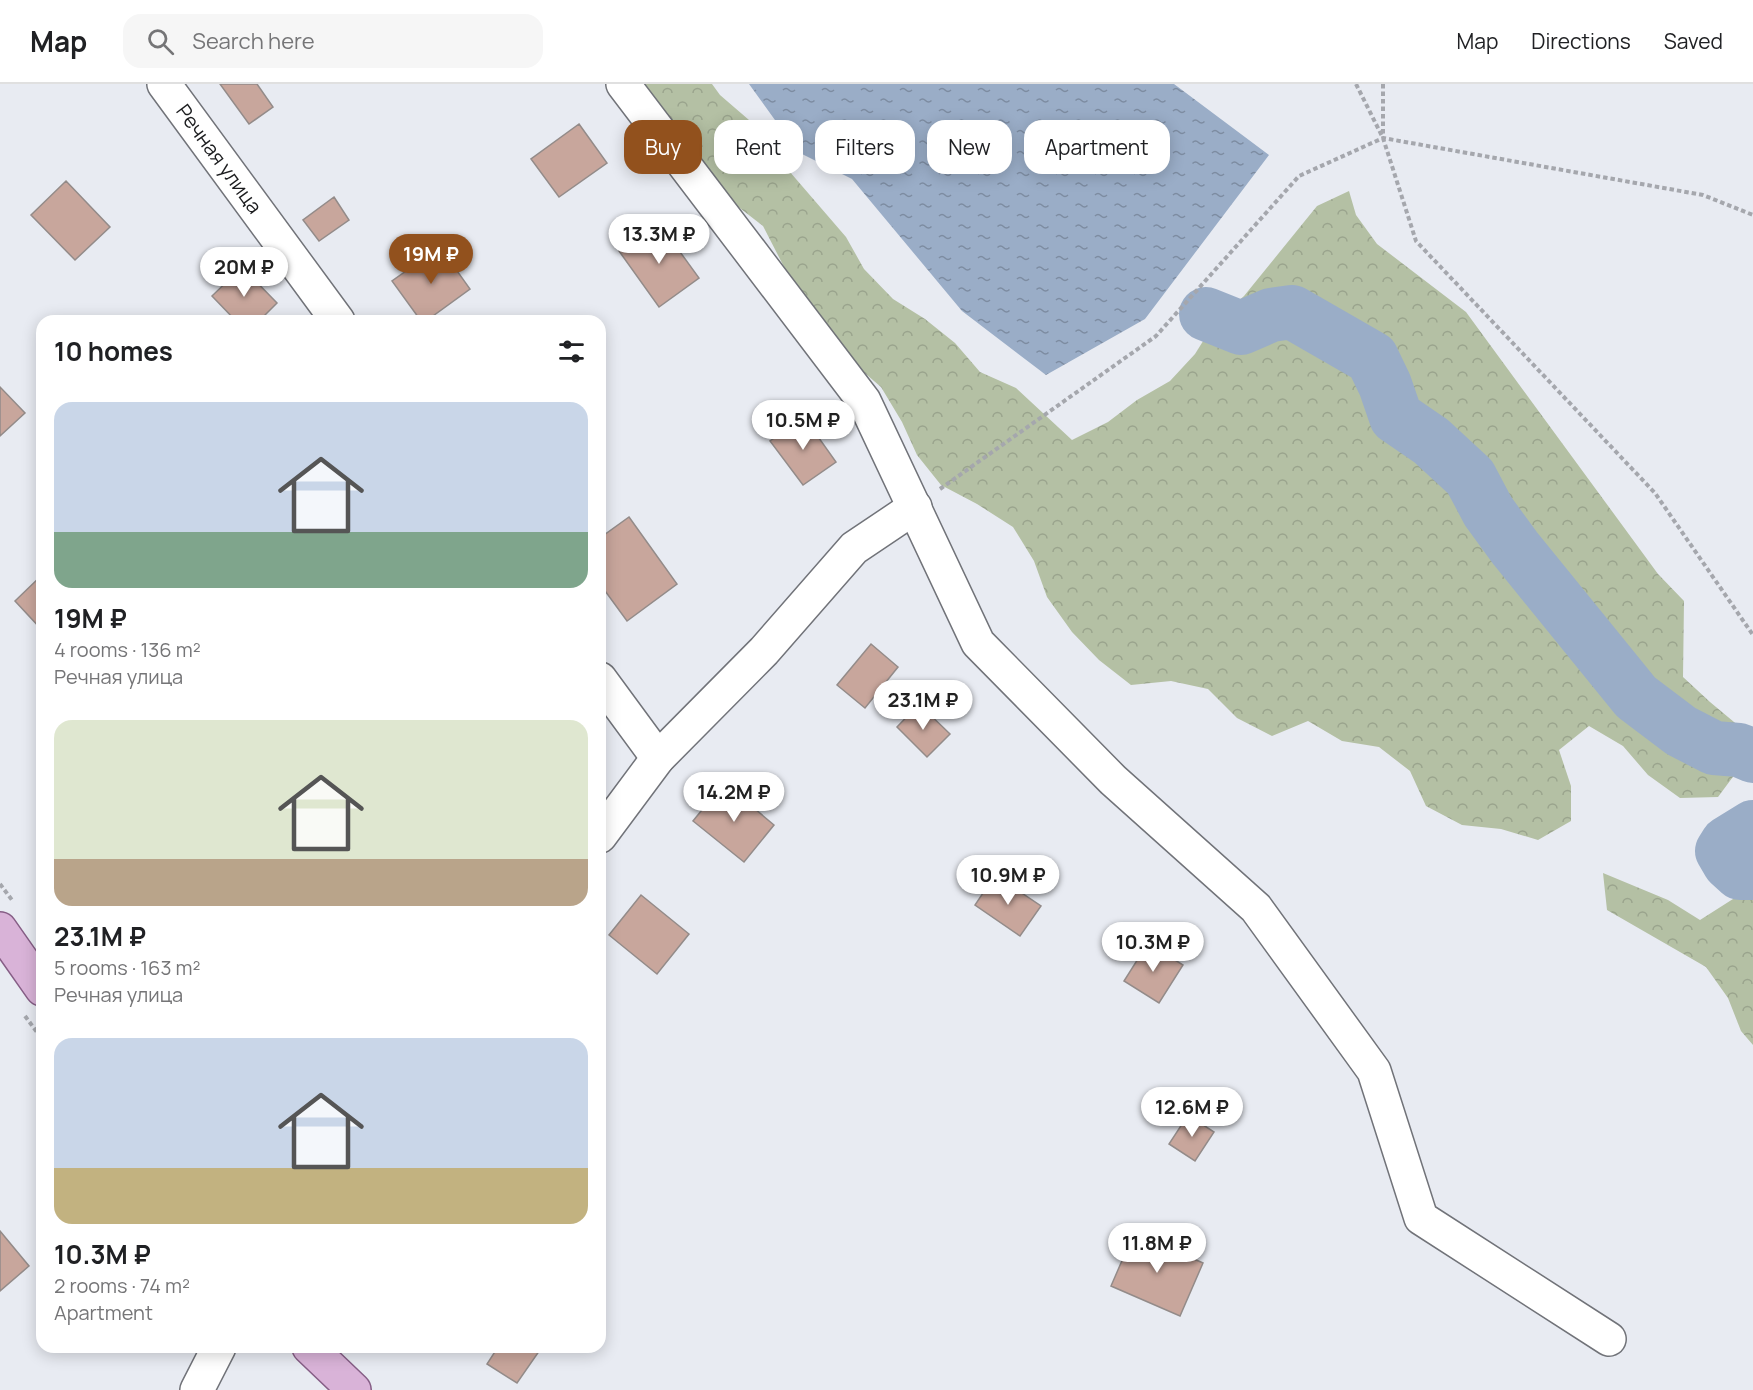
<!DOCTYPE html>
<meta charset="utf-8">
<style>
:root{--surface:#fff;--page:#f6f6f6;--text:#202124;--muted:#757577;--line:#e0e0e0;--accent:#92511d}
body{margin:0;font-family:Manrope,sans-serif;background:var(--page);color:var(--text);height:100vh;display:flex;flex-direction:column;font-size:22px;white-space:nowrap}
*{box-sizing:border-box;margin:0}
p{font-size:20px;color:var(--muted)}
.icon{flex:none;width:33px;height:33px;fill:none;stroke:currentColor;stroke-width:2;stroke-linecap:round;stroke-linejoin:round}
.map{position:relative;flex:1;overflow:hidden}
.sheet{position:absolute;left:36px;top:231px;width:570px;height:1038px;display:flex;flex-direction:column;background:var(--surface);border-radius:18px;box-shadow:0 3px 15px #0003}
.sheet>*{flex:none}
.guide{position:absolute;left:624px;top:36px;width:570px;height:54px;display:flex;gap:12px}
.price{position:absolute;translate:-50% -51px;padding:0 14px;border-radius:21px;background:#fff;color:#222;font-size:20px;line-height:39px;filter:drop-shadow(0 2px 3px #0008)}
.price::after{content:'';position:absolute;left:50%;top:36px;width:18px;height:14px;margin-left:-9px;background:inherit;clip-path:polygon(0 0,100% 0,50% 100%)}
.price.on{background:var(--accent);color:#fff}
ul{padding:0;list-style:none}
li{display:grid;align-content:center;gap:12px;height:318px;padding:0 18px}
li span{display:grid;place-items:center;height:186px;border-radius:18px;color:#555}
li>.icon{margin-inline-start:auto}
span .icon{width:108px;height:108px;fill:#fffc;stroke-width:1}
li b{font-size:26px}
h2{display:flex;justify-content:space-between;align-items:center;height:72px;padding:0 18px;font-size:26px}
.tag{padding:0 21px;border-radius:18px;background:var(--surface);box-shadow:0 3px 15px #0003;font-size:21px;line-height:54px}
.tag.on{background:var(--accent);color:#fff}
header{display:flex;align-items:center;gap:36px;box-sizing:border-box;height:84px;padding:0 30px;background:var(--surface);border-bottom:2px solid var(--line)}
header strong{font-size:28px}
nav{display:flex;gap:33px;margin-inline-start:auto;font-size:21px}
.search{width:420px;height:54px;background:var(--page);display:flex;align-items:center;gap:15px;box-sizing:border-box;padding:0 21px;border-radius:18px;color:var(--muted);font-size:22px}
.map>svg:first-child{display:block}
.forest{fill:url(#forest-crowns)}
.water{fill:url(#water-ripples)}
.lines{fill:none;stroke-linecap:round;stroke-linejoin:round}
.river{stroke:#9aadc7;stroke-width:54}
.building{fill:#c8a69c;stroke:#938b89;stroke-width:1.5}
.minor-casing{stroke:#717379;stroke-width:36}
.major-casing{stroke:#865e86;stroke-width:36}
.path{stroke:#a5a7ad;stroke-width:4;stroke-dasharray:4.5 3;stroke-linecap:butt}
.minor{stroke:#fff;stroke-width:33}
.major{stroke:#d9b3d8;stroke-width:33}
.labels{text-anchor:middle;stroke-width:4.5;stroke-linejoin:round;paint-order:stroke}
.street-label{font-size:20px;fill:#1b1c1e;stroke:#fff}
</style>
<header>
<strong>Map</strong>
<div class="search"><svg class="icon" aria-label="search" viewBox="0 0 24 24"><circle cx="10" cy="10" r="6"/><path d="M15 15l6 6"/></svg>Search here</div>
<nav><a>Map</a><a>Directions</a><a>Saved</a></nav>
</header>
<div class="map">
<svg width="1753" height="1306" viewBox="0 0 1753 1306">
<defs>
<pattern id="forest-crowns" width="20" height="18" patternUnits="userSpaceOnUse" patternTransform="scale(1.5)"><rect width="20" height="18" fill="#b4c0a4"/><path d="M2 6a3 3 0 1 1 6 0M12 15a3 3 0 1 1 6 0" fill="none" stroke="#9aa48d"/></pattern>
<pattern id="water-ripples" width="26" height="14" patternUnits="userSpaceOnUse" patternTransform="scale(1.5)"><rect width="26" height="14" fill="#9aadc7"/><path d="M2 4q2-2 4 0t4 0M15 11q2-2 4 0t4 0" fill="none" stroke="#7d8ca1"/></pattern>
</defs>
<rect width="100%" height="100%" fill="#e8ebf2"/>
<path class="forest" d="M637,0H712L720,11L749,36L771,66L846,153L864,185L893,215L925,235L955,259L980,288L1016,304L1072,356L1108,338L1137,316L1170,297L1195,270L1215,238L1244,212L1317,122L1349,107L1356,131L1377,160L1466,228L1658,490L1684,517L1683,593L1710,618L1740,643L1741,682L1718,713L1680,714L1648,691L1623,662L1589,642L1559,666L1571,702V737L1538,756L1501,745L1462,741L1426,722L1410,687L1379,663L1342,657L1308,637L1272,652L1237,634L1208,605L1171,597L1131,601L1099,576L1072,548L1047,513L1034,477L1013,443L977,420L941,401L917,371L902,338L881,303L818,249L763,142L732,118L705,89L663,25Z
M1753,782V961L1741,947L1728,914L1706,883L1607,826L1603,789L1668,816L1700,836L1733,815Z"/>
<path class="water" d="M749,0H1174L1269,71L1145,235L1046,291L962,227L852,95L798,68Z"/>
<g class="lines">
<path class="river" d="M1206,230L1241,244L1271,231L1292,228L1372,274L1385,301L1396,333L1431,357L1470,393L1488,427L1515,464L1636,613L1681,647L1714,664L1739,666L1753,672
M1753,743L1727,759L1722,767L1729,779L1740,789H1753"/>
</g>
<path class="building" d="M220,0H257L273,23L249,40Z
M579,40L607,79L559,113L531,75Z
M66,97L110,143L75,176L31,131Z
M334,113L349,136L319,157L303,136Z
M659,139L699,194L659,223L619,167Z
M440,163L470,205L426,237H421L392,197Z
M242,183L277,219L259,237H236L212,212Z
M0,303L25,329L0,352Z
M804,333L836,378L803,401L770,357Z
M629,433L677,500L627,537L600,500V454Z
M42,491V546L15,517Z
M871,560L898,583L865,624L837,601Z
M919,620L950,650L927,673L897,643Z
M724,699L774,741L744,778L693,737Z
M995,791L1041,822L1020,852L975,821Z
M641,811L689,850L657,890L609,851Z
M1148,859L1183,881L1159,919L1124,897Z
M1188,1031L1214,1048L1195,1077L1169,1060Z
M0,1147L29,1182L0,1207Z
M1134,1149L1203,1179L1180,1232L1111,1202Z
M498,1263H542L517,1299L487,1280Z"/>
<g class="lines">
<defs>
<g id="minor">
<path id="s1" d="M164,0L338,237"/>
<path d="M623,0L864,317L978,559L1113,696L1256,824L1374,987L1421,1134L1609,1255"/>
<path d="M600,595L658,674"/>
<path d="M600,752L658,674L764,567L854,464L915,423"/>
<path d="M197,1306L219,1263"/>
</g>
<path id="major" d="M0,845L42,905
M309,1263L354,1306"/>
</defs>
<use href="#minor" class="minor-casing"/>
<use href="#major" class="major-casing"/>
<path class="path" d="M1356,0L1383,54L1416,157L1655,409L1753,551
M1383,0V53
M940,405L1156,252L1299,92L1383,54L1703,111L1753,131
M0,800L12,816
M25,932L42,955"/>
<use href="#minor" class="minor"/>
<use href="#major" class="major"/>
</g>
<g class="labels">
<g class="street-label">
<text dy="7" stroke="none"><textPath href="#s1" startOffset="93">Речная улица</textPath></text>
</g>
</g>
</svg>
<b class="price" style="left:659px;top:181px">13.3M ₽</b>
<b class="price on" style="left:431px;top:201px">19M ₽</b>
<b class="price" style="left:244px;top:214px">20M ₽</b>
<b class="price" style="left:803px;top:367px">10.5M ₽</b>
<b class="price" style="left:923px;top:647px">23.1M ₽</b>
<b class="price" style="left:734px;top:739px">14.2M ₽</b>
<b class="price" style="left:1008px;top:822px">10.9M ₽</b>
<b class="price" style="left:1153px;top:889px">10.3M ₽</b>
<b class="price" style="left:1192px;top:1054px">12.6M ₽</b>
<b class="price" style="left:1157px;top:1190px">11.8M ₽</b>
<div class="guide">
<a class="tag on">Buy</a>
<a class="tag">Rent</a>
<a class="tag">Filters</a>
<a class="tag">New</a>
<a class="tag">Apartment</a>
</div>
<section class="sheet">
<h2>10 homes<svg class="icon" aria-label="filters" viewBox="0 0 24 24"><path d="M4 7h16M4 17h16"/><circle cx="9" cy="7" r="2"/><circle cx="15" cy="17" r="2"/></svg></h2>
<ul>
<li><span style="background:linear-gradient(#c9d6e8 70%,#7fa58c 0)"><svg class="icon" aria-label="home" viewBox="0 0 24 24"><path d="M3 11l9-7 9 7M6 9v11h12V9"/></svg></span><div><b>19M ₽</b><p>4 rooms · 136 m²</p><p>Речная улица</p></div></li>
<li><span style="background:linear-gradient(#dfe7d0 75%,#b9a48a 0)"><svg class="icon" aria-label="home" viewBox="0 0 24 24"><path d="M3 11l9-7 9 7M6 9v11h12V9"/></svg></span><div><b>23.1M ₽</b><p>5 rooms · 163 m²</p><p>Речная улица</p></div></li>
<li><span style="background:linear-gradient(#c9d6e8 70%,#c2b280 0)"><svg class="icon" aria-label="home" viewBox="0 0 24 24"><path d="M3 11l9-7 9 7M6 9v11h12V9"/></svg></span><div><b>10.3M ₽</b><p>2 rooms · 74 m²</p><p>Apartment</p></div></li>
</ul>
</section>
</div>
